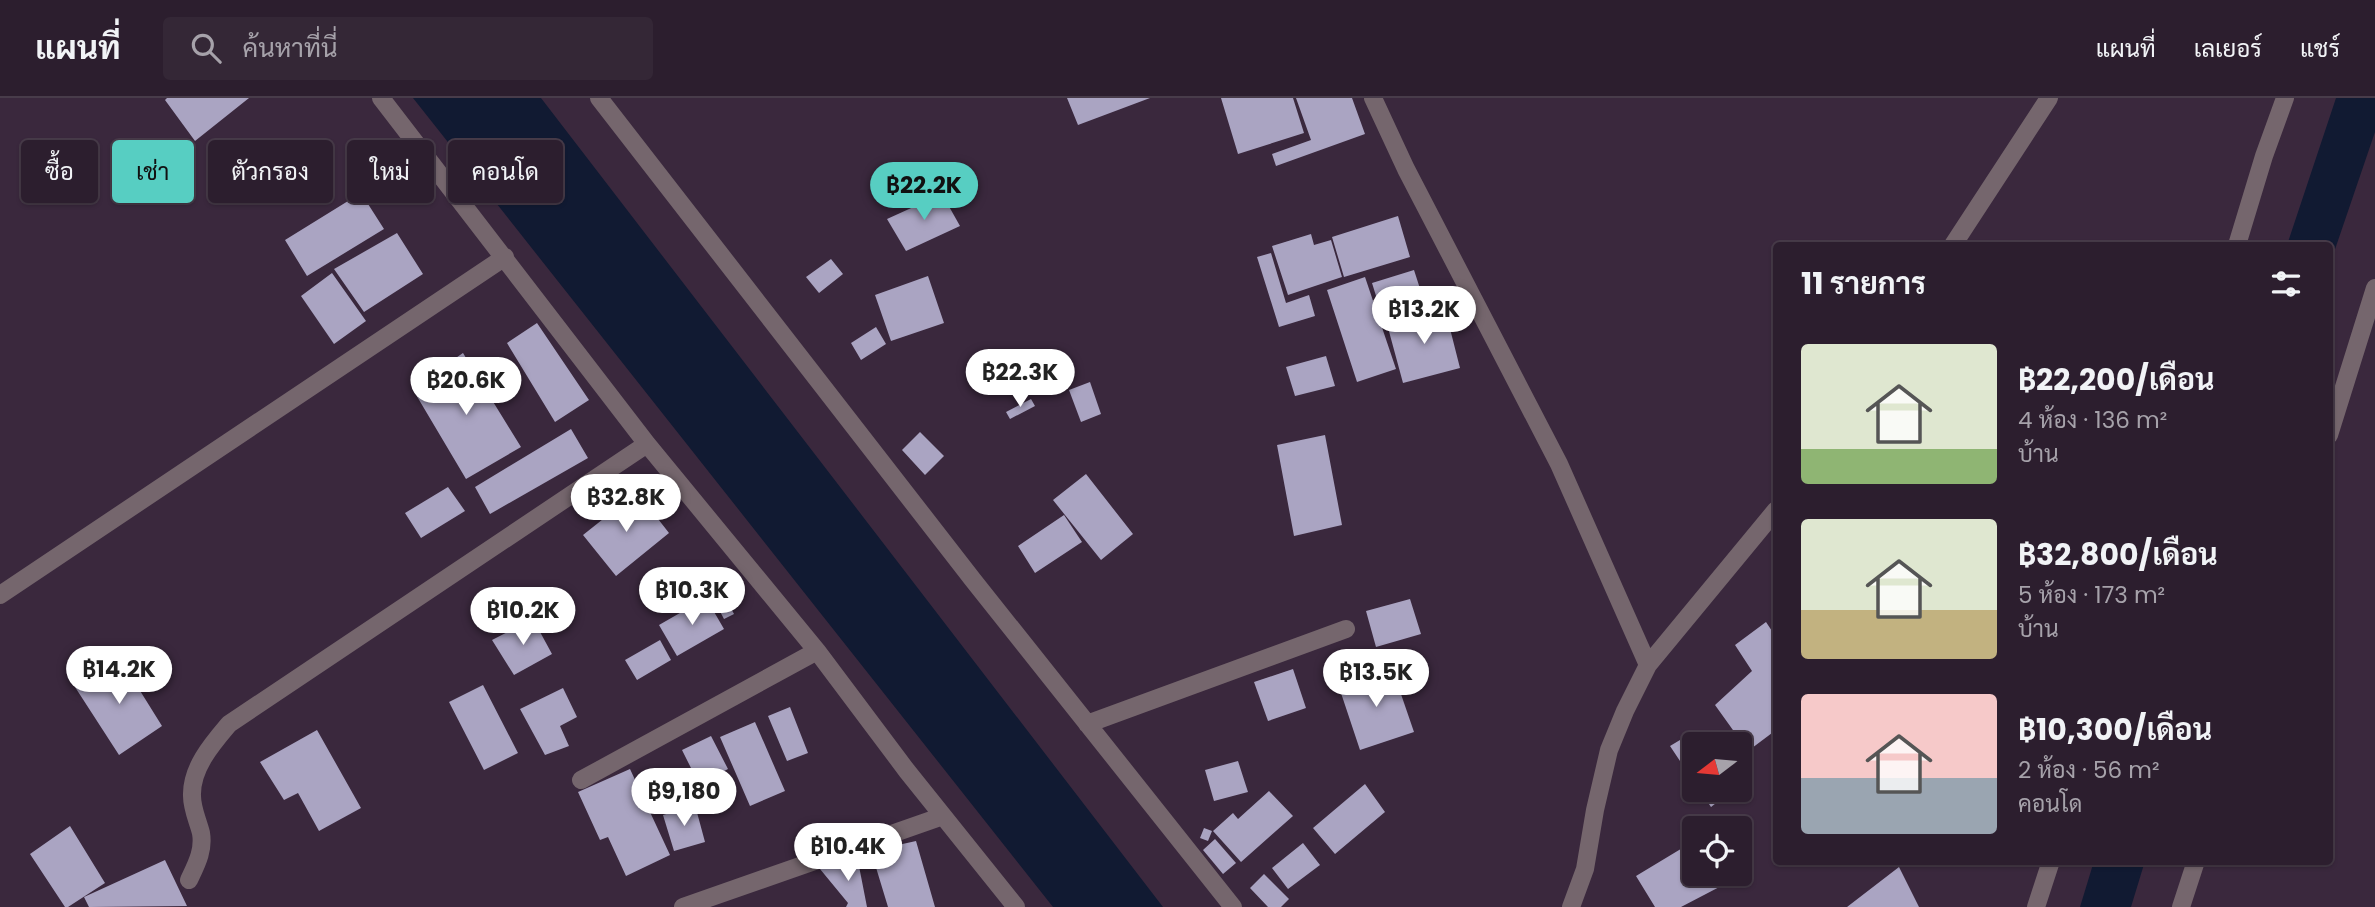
<!DOCTYPE html>
<html lang="th">
<meta charset="utf-8">
<style>
:root{--surface:#2c1e2e;--page:#342736;--text:#f1f3f6;--muted:#a6a2aa;--line:#483c4a;--accent:#57cec2}
body{margin:0;font-family:Poppins,Sarabun,sans-serif;background:var(--page);color:var(--text);height:100vh;display:flex;flex-direction:column;font-size:26px;white-space:nowrap}
*{box-sizing:border-box;margin:0}
p{font-size:23px;color:var(--muted)}
.icon{flex:none;width:38px;height:38px;fill:none;stroke:currentColor;stroke-width:2;stroke-linecap:round;stroke-linejoin:round}
.map{position:relative;flex:1;overflow:hidden}
.drawer{position:absolute;left:1773px;top:144px;width:560px;height:623px;display:flex;flex-direction:column;background:var(--surface);border-radius:7px;box-shadow:0 2px 5px #0004,0 0 0 2px var(--line)}
.drawer>*{flex:none}
.top-card{position:absolute;left:21px;top:42px;width:665px;height:63px;display:flex;gap:14px}
.needle{width:46px;rotate:254deg}
.controls{position:absolute;left:1682px;top:634px;display:grid;gap:14px}
.controls a{display:grid;place-items:center;width:70px;height:70px;border-radius:7px;background:var(--surface);box-shadow:0 2px 5px #0004,0 0 0 2px var(--line);font-size:35px}
.price{position:absolute;translate:-50% -60px;padding:0 16px;border-radius:24px;background:#fff;color:#222;font-size:23px;line-height:46px;filter:drop-shadow(0 2px 4px #0008)}
.price::after{content:'';position:absolute;left:50%;top:42px;width:21px;height:16px;margin-left:-10px;background:inherit;clip-path:polygon(0 0,100% 0,50% 100%)}
.price.on{background:var(--accent);color:#111}
ul{padding:0;list-style:none}
li{display:flex;align-items:center;gap:21px;height:175px;padding:0 28px}
li span{display:grid;place-items:center;flex:none;width:196px;height:140px;border-radius:7px;color:#555}
li>.icon{margin-inline-start:auto}
span .icon{width:84px;height:84px;fill:#fffc;stroke-width:1}
li b{font-size:30px}
h2{display:flex;justify-content:space-between;align-items:center;height:84px;padding:0 28px;font-size:30px}
.pill{padding:0 24px;border-radius:7px;background:var(--surface);box-shadow:0 2px 5px #0004,0 0 0 2px var(--line);font-size:24px;line-height:63px}
.pill.on{background:var(--accent);color:#111}
header{display:flex;align-items:center;gap:42px;box-sizing:border-box;height:98px;padding:0 35px;background:var(--surface);border-bottom:2px solid var(--line)}
header strong{font-size:33px}
nav{display:flex;gap:38px;margin-inline-start:auto;font-size:24px}
.search{width:490px;height:63px;background:var(--page);display:flex;align-items:center;gap:18px;box-sizing:border-box;padding:0 24px;border-radius:7px;color:var(--muted);font-size:26px}
.map>svg:first-child{display:block}
.water{fill:#111a32}
.building{fill:#aaa4c2}
.lines{fill:none;stroke-linecap:round;stroke-linejoin:round}
.street{stroke:#75666d;stroke-width:18}
</style>
<header>
<strong>แผนที่</strong>
<div class="search"><svg class="icon" aria-label="search" viewBox="0 0 24 24"><circle cx="10" cy="10" r="6"/><path d="M15 15l6 6"/></svg>ค้นหาที่นี่</div>
<nav><a>แผนที่</a><a>เลเยอร์</a><a>แชร์</a></nav>
</header>
<div class="map">
<svg width="2375" height="809" viewBox="0 0 2375 809">
<rect width="100%" height="100%" fill="#3a283d"/>
<path class="water" d="M413,0H541L1163,809H1053Z
M2336,0H2375V34L2329,169V147H2287Z
M2094,763H2145L2131,809H2080Z"/>
<path class="building" d="M167,0H249L195,43L165,2Z
M1067,0H1150L1078,27Z
M1221,0H1293L1304,35L1238,56Z
M1296,0H1352L1365,36L1276,68L1272,56L1311,42Z
M361,95L384,131L307,178L285,142Z
M942,96L960,128L906,153L887,121Z
M1398,118L1410,159L1344,179L1332,139Z
M397,135L423,176L364,214L334,171Z
M1311,136L1314,147L1331,142L1342,179L1288,197L1272,148Z
M1271,155L1286,205L1309,197L1315,218L1279,229L1257,159Z
M831,161L843,176L819,195L806,179Z
M1414,172L1424,203L1382,217L1372,185Z
M332,175L366,223L334,246L301,198Z
M928,178L944,225L891,243L875,197Z
M1365,179L1396,271L1357,284L1327,192Z
M1445,211L1460,270L1403,285L1387,226Z
M537,225L589,302L555,324L507,245Z
M876,229L886,246L861,262L851,245Z
M463,255L521,349L466,381L412,290Z
M1326,258L1335,288L1295,298L1286,269Z
M1090,284L1101,316L1081,324L1069,292Z
M1031,301L1035,308L1010,321L1006,314Z
M571,331L588,360L490,416L475,389Z
M920,334L944,358L925,377L902,352Z
M1325,337L1342,427L1294,438L1277,347Z
M1086,376L1133,436L1101,462L1053,402Z
M448,389L465,413L421,440L405,415Z
M637,394L669,435L616,478L583,437Z
M1064,417L1082,444L1035,475L1018,448Z
M725,499L734,516L724,521L715,504Z
M706,500L724,531L677,558L659,527Z
M1410,501L1421,536L1376,549L1366,513Z
M533,521L552,556L514,577L492,542Z
M1766,524L1776,539V632L1748,653L1715,607L1752,573L1735,547Z
M660,542L671,562L637,582L625,562Z
M119,559L162,628L119,657L75,589Z
M1392,570L1414,634L1360,652L1339,589Z
M1293,571L1306,610L1268,623L1254,584Z
M483,587L518,655L484,672L449,604Z
M563,590L577,619L560,628L569,648L545,657L520,611Z
M790,609L808,655L787,663L768,618Z
M755,624L785,693L750,708L720,639Z
M317,632L361,710L319,733L298,695L284,702L260,664Z
M1695,633L1704,646H1694V684L1670,648Z
M711,638L728,671L699,686L682,652Z
M1238,663L1248,694L1214,703L1205,672Z
M630,671L670,757L626,778L608,739L600,742L578,694Z
M1365,686L1385,714L1335,756L1313,730Z
M1699,691H1734L1711,709Z
M1269,693L1293,718L1241,764L1213,733L1233,715L1238,721Z
M695,707L705,744L674,753L663,717Z
M70,728L105,785L68,809H65L30,756Z
M1204,730L1212,733L1208,743L1200,740Z
M1215,741L1236,765L1223,776L1203,752Z
M916,743L935,809H888L871,753Z
M1694,743V775H1722L1727,785L1681,809H1655L1636,778Z
M1303,745L1320,767L1288,791L1272,770Z
M165,762L187,808L89,809L84,799Z
M858,763L867,809H846L848,805L820,771Z
M1899,769L1919,809H1847Z
M1264,776L1289,801L1281,809H1268L1250,790Z"/>
<g class="lines">
<path class="street" d="M381,0L647,346L817,553L907,673L1016,809
M599,0L973,482L1233,809
M1373,0L1406,71L1559,366L1648,567
M1953,147L2049,0
M2237,147L2264,58L2285,0
M2329,337L2375,190
M0,497L505,159
M1087,626L1346,531
M581,682L817,553
M189,782C196,767 204,753 201,735C198,723 192,711 192,698C191,670 212,646 229,626L647,346
M683,809L943,718
M1571,809L1585,771L1595,712L1609,652L1625,613L1648,567L1776,412
M2036,809L2051,763
M2181,809L2196,763"/>
</g>
</svg>
<div class="controls">
<a><svg class="needle" viewBox="-14 -14 28 28"><path d="M0-13l5 13h-10z" fill="#e53935"/><path d="M0 13l5-13h-10z" fill="#a6a2aa"/></svg></a>
<a><svg class="icon" aria-label="locate" viewBox="0 0 24 24"><circle cx="12" cy="12" r="6"/><path d="M12 2v4M12 18v4M2 12h4M18 12h4"/></svg></a>
</div>
<b class="price on" style="left:924px;top:124px">฿22.2K</b>
<b class="price" style="left:1424px;top:248px">฿13.2K</b>
<b class="price" style="left:1020px;top:311px">฿22.3K</b>
<b class="price" style="left:466px;top:319px">฿20.6K</b>
<b class="price" style="left:626px;top:436px">฿32.8K</b>
<b class="price" style="left:692px;top:529px">฿10.3K</b>
<b class="price" style="left:523px;top:549px">฿10.2K</b>
<b class="price" style="left:119px;top:608px">฿14.2K</b>
<b class="price" style="left:1376px;top:611px">฿13.5K</b>
<b class="price" style="left:684px;top:730px">฿9,180</b>
<b class="price" style="left:848px;top:785px">฿10.4K</b>
<div class="top-card">
<a class="pill">ซื้อ</a>
<a class="pill on">เช่า</a>
<a class="pill">ตัวกรอง</a>
<a class="pill">ใหม่</a>
<a class="pill">คอนโด</a>
</div>
<section class="drawer">
<h2>11 รายการ<svg class="icon" aria-label="filters" viewBox="0 0 24 24"><path d="M4 7h16M4 17h16"/><circle cx="9" cy="7" r="2"/><circle cx="15" cy="17" r="2"/></svg></h2>
<ul>
<li><span style="background:linear-gradient(#dfe7d0 75%,#8fb573 0)"><svg class="icon" aria-label="home" viewBox="0 0 24 24"><path d="M3 11l9-7 9 7M6 9v11h12V9"/></svg></span><div><b>฿22,200/เดือน</b><p>4 ห้อง · 136 m²</p><p>บ้าน</p></div></li>
<li><span style="background:linear-gradient(#dfe7d0 65%,#c2b280 0)"><svg class="icon" aria-label="home" viewBox="0 0 24 24"><path d="M3 11l9-7 9 7M6 9v11h12V9"/></svg></span><div><b>฿32,800/เดือน</b><p>5 ห้อง · 173 m²</p><p>บ้าน</p></div></li>
<li><span style="background:linear-gradient(#f6c9c9 60%,#9aa5b1 0)"><svg class="icon" aria-label="home" viewBox="0 0 24 24"><path d="M3 11l9-7 9 7M6 9v11h12V9"/></svg></span><div><b>฿10,300/เดือน</b><p>2 ห้อง · 56 m²</p><p>คอนโด</p></div></li>
</ul>
</section>
</div>
